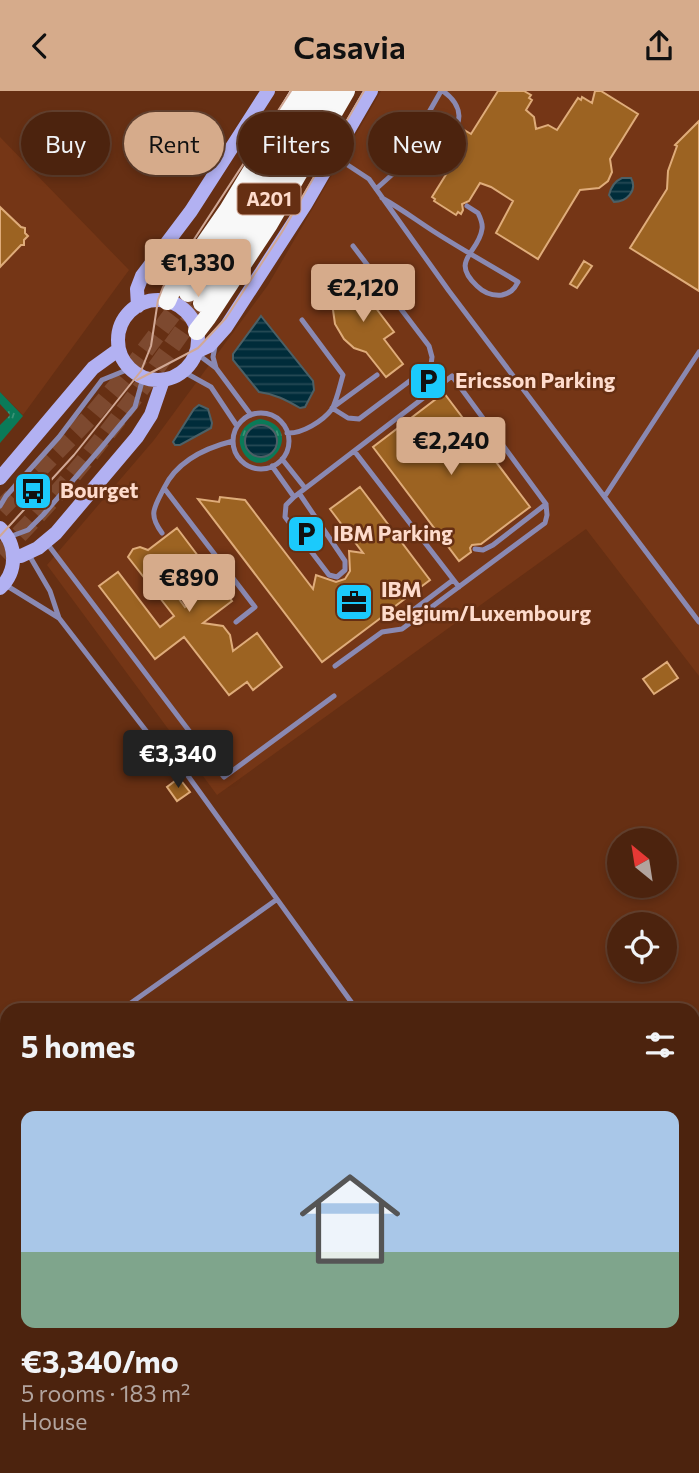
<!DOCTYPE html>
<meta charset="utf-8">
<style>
:root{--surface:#4c230e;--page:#532b17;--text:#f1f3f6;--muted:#b2a49e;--line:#63402e;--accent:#d6ab8b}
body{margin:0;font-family:Commissioner,sans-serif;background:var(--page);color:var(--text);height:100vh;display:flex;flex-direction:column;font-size:26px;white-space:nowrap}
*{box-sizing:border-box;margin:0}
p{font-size:23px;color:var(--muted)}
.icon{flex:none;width:38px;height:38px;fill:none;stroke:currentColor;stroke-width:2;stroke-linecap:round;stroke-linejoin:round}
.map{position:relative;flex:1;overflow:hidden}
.panel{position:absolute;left:0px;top:912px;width:700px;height:471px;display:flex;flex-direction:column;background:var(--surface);border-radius:21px 21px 0 0;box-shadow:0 4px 10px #0003,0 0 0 2px var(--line)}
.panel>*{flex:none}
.top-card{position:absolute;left:21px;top:21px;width:658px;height:63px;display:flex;gap:14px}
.needle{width:46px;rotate:330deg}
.controls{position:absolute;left:607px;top:737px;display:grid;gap:14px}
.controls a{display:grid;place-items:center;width:70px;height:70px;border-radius:50%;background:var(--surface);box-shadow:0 4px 10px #0003,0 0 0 2px var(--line);font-size:35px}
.price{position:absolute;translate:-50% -60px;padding:0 16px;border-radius:7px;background:var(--accent);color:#111;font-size:23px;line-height:46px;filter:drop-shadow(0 2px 4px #0008)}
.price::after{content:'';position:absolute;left:50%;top:42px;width:21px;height:16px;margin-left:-10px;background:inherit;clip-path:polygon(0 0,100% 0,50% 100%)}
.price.active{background:#222;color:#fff}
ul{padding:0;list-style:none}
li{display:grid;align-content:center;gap:14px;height:371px;padding:0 21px}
li span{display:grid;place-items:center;height:217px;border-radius:14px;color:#555}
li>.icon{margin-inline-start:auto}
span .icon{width:126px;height:126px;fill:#fffc;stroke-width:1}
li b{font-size:30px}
h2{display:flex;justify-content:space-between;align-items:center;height:84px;padding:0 21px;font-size:30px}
.tag{padding:0 24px;border-radius:32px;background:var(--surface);box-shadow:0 4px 10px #0003,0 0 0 2px var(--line);font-size:24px;line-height:63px}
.tag.active{background:var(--accent);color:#111}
header{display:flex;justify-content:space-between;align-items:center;height:91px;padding:0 21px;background:var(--accent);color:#111;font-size:32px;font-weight:600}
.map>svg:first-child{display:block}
.built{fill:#753616}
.grass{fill:url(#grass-tufts)}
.water{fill:url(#water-rules);stroke:#4c6066;stroke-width:2}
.building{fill:#9c6322;stroke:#dfac7a;stroke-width:2;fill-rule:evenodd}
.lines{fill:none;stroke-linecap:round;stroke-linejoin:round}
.highway-tunnel{stroke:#7d492f;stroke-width:18;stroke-dasharray:18 9;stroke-linecap:butt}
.lane{stroke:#8a89b2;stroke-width:5}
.secondary{stroke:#b2b1f2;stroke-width:14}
.highway{stroke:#f8f8f8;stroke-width:18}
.tram{stroke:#d1a895;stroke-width:2}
.labels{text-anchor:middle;stroke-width:5;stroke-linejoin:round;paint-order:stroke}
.shield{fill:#662f13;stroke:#d0a794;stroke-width:2}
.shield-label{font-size:19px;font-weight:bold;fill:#fedbcc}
.poi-label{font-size:21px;font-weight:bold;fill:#fedbcc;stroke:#662f13;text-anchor:start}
</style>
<header><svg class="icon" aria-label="back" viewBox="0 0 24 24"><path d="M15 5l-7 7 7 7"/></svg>Casavia<svg class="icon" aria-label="share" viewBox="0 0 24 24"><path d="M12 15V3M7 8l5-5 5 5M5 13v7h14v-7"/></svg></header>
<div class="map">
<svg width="699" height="1382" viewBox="0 0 699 1382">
<defs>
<pattern id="grass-tufts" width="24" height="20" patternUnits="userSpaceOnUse" patternTransform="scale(1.75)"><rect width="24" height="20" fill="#0a7a58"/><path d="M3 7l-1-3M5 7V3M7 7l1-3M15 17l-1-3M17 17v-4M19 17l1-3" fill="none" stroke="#3b9276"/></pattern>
<pattern id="water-rules" width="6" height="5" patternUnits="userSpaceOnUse" patternTransform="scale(1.75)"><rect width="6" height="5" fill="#002c3a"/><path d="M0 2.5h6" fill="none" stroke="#264a55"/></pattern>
</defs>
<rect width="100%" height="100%" fill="#662f13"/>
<path class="built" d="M381,0H699V585L586,438L217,704L47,474L154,349L268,194Z
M0,46L129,179L23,324L0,301Z"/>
<path class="grass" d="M0,301L23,325L0,352V334L10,324L0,313Z
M260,328C309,336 264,396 243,361C234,345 245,331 260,328Z"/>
<path class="water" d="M622,87H631C638,100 626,111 614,111L609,104C611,96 615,90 622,87Z
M261,225L313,290L314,299L305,316L300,317C286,309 275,303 259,301L233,269V263Z
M199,314L208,318L212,332L211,337L180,354H175L173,351L194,318Z
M245 350a16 16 0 1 1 32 0a16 16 0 1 1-32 0Z"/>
<path class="building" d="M498,0H524L531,4L529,7L532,9L526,19L534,26L536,38L548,34L557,39L578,7L581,9L582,6L592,12L595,0H601L638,23L610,68L612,81L608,90L599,97L580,99L538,168L496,142L513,110L491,96L480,92L469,110L462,113L463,119L461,123L458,121L456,124L434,110L435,108L432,106L465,53L456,47L454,40L447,42L442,39L448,29L452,32L455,39L461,37L471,43Z
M699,30V200L630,157L667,98L668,80L677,55L675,54Z
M0,116L21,136L25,137V142L28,145L24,149V154H21L0,176Z
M584,170L592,175L577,197L570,193Z
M347,179L394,241L384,248L403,273L386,286L366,261L354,257L344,248L335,233L333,219L337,201L329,192Z
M444,302L530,416L481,453L472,454L470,457L471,461L459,470L373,356Z
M360,396L430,489L394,516H387L386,523L322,571L198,408L219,411L220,406L245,409L313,498L316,484L336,491L345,488L350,480L349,460L363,462L330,418Z
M177,437L232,510L203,532L223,535L230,544L233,560L257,542L282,576L253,599L247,591L229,604L184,546L155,568L99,495L118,481L160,536L174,525L128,466L133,458L140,456L148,459ZM173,470L199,505L185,516L159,481Z
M667,571L678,587L654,603L643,588Z
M179,687L190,701L177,710L167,696Z"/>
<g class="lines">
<path class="highway-tunnel" d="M0,419L93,323L131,278L188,202
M0,463C76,388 141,300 202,212"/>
<path class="lane" d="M443,0C454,8 463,20 457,34
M414,48L427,54L448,49L451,45
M334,65L369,88L449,200L699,531
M376,98L395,81L441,0
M382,107C400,117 416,129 433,140C461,158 490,174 518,191C514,199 510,202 502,204C492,205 484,202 477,195C449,169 479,162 482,138C483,133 480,126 478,122L467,115
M353,155L429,255L432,266L431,274L359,328L348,327L332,317L377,284
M215,255L213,266L216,277
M196,262L216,277L251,324
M184,281L211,296L237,335
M233 350a28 28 0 1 1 56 0a28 28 0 1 1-56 0Z
M287,342C302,343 323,330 332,318C337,309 340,294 343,284L302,229
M233,350C205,357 177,370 164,397L255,516L236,531
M355,361L459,496
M282,368L305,397
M272,375L294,406
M299,402L345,470V479L337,486L329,484L285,426L286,414L294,406L452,285L546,413L547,424L545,432L402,538L382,541L335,575
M605,405L699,261
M0,415L6,405L59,346L102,289L129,278
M162,442C148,423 154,417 164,397
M9,446L28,439L43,424L101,357L135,316L143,287
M46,451L224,686L334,605
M475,458L483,459L493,454L546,413
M29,464L50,500L59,527
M4,493L59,527L157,654L183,678L357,919
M390,520L398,524L408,523L453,489
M121,919L276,809
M0,1005L7,1000
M0,1040L7,1035
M0,1076L7,1071
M693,1180L699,1188
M693,1246L699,1242
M458,1376L462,1382
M576,1376L581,1382
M688,1376L692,1382
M86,1382L95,1376
M501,1382L510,1376"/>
<path class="secondary" d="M118 249a40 40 0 1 1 80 0a40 40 0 1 1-80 0Z
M138,215L137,198L142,185L191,120L268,0
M196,261L209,255L226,236L305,114L371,0
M0,387L93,277L118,259
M0,437C17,453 18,480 0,497
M14,464L21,465L38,457L56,442L137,346L151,324L163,289"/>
<path class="highway" d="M188,202L239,130L315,0
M167,210L171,201L228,119L300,0
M202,212L251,138L330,0
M197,240L207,227L269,133L346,0"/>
<path class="tram" d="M137,289L198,257L226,227L282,141L364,0
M0,445L74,364L141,280L151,255L158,209L163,196L291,0"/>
</g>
<defs>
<symbol id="parking-square" viewBox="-11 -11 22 22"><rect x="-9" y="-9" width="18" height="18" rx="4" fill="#1bcafc" stroke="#662f13"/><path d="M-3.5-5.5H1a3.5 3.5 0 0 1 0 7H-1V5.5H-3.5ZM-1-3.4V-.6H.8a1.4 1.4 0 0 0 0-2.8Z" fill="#111"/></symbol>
<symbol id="bus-square" viewBox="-11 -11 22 22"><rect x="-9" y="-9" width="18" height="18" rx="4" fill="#1bcafc" stroke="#662f13"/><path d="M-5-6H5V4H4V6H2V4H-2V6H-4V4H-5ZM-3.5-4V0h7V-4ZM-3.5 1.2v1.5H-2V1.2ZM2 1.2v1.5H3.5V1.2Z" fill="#111"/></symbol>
<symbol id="office-square" viewBox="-11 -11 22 22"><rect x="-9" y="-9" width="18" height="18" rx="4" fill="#1bcafc" stroke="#662f13"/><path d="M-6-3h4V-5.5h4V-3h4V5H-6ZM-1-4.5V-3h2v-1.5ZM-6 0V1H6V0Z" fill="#111"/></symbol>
</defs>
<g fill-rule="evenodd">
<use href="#parking-square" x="406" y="268" width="44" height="44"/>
<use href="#bus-square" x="11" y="378" width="44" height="44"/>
<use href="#parking-square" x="284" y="421" width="44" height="44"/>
<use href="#office-square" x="332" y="489" width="44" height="44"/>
</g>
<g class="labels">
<rect class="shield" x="237.5" y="92.5" width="63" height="31" rx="5"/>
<g class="shield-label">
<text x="269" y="115">A201</text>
</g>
<g class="poi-label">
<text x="455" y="297">Ericsson Parking</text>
<text x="60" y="407">Bourget</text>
<text x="333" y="450">IBM Parking</text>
<text x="381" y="506">IBM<tspan x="381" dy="24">Belgium/Luxembourg</tspan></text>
</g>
</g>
</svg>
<div class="controls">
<a><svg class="needle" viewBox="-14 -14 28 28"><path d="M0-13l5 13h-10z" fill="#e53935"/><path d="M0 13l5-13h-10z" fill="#b2a49e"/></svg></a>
<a><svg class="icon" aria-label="locate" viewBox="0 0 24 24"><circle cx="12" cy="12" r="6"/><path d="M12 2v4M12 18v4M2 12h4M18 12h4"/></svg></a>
</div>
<b class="price" style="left:198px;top:208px">€1,330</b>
<b class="price" style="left:363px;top:233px">€2,120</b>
<b class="price" style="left:451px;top:386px">€2,240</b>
<b class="price" style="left:189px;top:523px">€890</b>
<b class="price active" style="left:178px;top:699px">€3,340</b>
<div class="top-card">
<a class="tag">Buy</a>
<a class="tag active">Rent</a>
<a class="tag">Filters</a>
<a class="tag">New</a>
</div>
<section class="panel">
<h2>5 homes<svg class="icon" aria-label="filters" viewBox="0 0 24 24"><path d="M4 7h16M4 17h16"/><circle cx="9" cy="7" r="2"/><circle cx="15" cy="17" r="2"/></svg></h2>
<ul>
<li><span style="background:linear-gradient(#a9c7e8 65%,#7fa58c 0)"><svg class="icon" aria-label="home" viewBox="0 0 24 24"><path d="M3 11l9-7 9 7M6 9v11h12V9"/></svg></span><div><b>€3,340/mo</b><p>5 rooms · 183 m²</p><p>House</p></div></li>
</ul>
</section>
</div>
